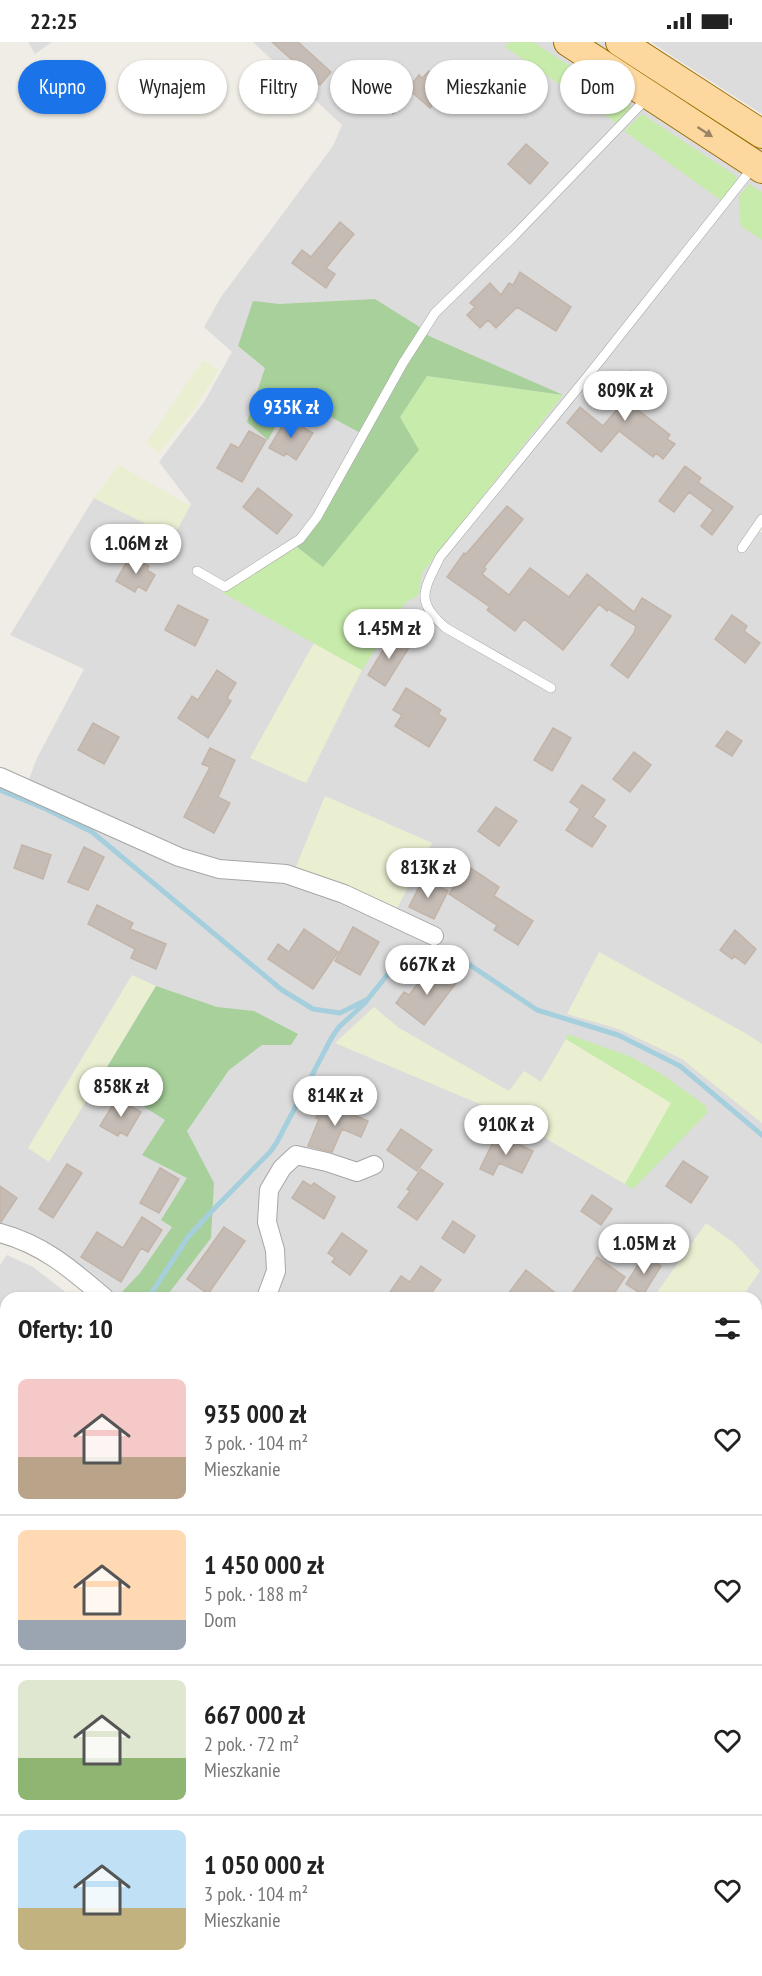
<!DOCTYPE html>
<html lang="pl">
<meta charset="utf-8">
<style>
:root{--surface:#fff;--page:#f2f2f2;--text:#222;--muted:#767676;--line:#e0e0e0;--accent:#1a73e8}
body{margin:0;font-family:"PT Sans Narrow",sans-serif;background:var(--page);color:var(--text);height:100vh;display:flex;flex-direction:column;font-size:22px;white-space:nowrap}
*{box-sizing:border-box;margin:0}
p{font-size:20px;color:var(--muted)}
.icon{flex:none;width:33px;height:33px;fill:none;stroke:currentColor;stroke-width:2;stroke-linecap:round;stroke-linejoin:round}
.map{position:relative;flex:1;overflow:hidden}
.drawer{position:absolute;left:0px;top:1250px;width:762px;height:686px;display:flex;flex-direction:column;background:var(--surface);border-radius:18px 18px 0 0;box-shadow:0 2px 4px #0004}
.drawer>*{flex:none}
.banner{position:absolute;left:18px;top:18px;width:726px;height:54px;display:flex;gap:12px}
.price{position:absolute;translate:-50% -51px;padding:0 14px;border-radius:21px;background:#fff;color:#222;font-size:20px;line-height:39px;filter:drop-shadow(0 2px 3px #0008)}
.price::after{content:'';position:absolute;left:50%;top:36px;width:18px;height:14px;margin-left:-9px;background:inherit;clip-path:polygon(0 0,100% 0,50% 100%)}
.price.selected{background:var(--accent);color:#fff}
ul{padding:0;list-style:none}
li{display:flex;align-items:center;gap:18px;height:150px;padding:0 18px}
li+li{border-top:2px solid var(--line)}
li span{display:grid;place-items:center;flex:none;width:168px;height:120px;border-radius:9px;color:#555}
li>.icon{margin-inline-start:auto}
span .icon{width:72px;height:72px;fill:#fffc;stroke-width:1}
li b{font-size:26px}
h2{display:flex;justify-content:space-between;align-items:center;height:72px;padding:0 18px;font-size:26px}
.tag{padding:0 21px;border-radius:27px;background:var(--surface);box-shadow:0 2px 4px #0004;font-size:21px;line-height:54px}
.tag.selected{background:var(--accent);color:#fff}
.status{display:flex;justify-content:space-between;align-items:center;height:42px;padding:0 30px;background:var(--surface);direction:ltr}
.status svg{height:16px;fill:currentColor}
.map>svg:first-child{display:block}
.residential{fill:#dddcdc}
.farmland{fill:#ebefd1}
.grass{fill:#c7ebab}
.forest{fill:#a7d09a}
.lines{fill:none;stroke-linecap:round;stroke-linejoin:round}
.stream{stroke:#a6cfde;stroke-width:5}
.building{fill:#c5bcb5;stroke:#c2b4a8;stroke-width:1.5}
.lane-casing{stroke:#a6a6a6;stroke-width:10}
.street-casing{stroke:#a6a6a6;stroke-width:20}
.primary-casing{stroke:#9b6e00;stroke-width:30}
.lane{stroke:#fff;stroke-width:9}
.street{stroke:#fff;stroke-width:18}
.primary{stroke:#fdd89e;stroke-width:28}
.oneway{fill:#998565}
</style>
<div class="status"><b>22:25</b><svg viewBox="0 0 49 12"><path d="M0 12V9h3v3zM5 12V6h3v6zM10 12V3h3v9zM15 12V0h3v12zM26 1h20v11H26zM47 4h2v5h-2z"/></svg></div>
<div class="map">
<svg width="762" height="1934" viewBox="0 0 762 1934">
<rect width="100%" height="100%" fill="#f0ede6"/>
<path class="residential" d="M28,0H52L35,12Z
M253,0H613L762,97V477L756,486L762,491V1748L756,1742V1256L116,1255L74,1230L0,1191V736L25,747L37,716L84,627L10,593L94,456L173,495L191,462L159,420L204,360L232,310L204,285L221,255L333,104L342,83Z
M651,0H762V72L681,20Z
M7,1213L33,1225L72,1255L6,1256V1471L3,1476L0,1474V1223Z
M0,1539L6,1543V1665L0,1674Z
M762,1783V1934H717L709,1929H756V1792Z"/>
<path class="farmland" d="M203,318L219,328L192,370L159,411L146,401Z
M119,423L190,464L173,495L94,456Z
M314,601L362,628L306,741L250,716Z
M325,754L432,801L396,868L295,827Z
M599,910L745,991L762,1002V1081L682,1017L619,987L567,972Z
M132,933L156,944L49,1120L28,1106Z
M374,965L399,986L509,1049L524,1029L541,1040L566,997L672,1061L625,1142L501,1071L335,1001Z
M706,1181L734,1201L760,1229L742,1255H654Z
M6,1665V1929H709L717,1934H0V1674Z
M756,1756L762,1761V1783L756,1792Z"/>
<path class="grass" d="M510,0H533L630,63L631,68L618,82L505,5Z
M642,72L736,134L737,138L722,159L624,89Z
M749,142L762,150V198L742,185L740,180L739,154Z
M427,334L563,353L422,531L418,554L406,560L362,628L223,551L297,505L323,524L400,375Z
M567,992L629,1014L660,1031L706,1064L707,1071L633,1147L625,1142L671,1061L566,997Z
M6,1497V1542L0,1539V1506Z"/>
<path class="forest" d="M375,257L418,284L429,294L563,353L427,334L400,375L419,408L323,525L297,505L314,485L366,394L292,354L268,398L247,380L265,326L238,304L253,259L279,262Z
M156,944L217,965L254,969L298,992L291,1003H262L229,1028L187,1089L214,1141L211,1196L166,1255H125L120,1252L140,1231L172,1185L161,1178L187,1136L142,1113L165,1078L100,1037Z"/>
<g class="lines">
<path class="stream" d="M0,748L46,767L92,790L282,948L313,967L340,971L368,957L392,927L418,910L442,908L467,921L537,968L618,993L680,1024L762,1093
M148,1256L188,1195L208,1173L270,1110L277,1100L332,995L339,985L366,960
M0,1482L6,1474"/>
</g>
<path class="building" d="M272,0H298L331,30L320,43Z
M429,29L448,45L430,66L408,47L419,33L422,36Z
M393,41L409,56L393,72L378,57Z
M526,102L548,121L530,142L508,122Z
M340,180L354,192L326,226L335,232L326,246L292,221L302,208L311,215Z
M520,230L571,265L556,289L517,265L496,286L488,278L480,286L467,273L475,265L470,261L490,241L501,253L509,241L513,243Z
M631,329L653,348L637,367L670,393L667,397L675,402L663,417L656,411L653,415L619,389L601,410L567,381L580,365L603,384L624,359L613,350Z
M287,376L313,391L296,418L286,411L284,414L269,406Z
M249,389L266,398L242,440L217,426L231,402L239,406Z
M685,424L701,436L698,440L733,465L712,493L701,484L713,468L689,450L674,470L659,459Z
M258,446L292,473L277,492L243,465Z
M507,464L523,477L484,525L486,527L482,532L509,553L530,526L569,555L587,532L634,570L642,556L671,574L628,636L611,623L634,591L636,584L608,567L607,569L599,562L563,608L524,577L515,589L487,568L490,565L447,535L464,511L466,512Z
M130,514L149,524L147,528L155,533L146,549L138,544L135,550L116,539Z
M178,563L208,578L195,604L165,588Z
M732,573L747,584L744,589L760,601L745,621L715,597Z
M392,593L410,604L385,644L368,633Z
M217,628L236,641L227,656L231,659L208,696L178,676L192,654L198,658Z
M406,646L441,668L438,672L446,677L429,705L395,684L402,673L393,668Z
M93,681L119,695L104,722L78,708Z
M553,686L571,696L552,729L534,718Z
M727,689L742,699L732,714L716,704Z
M210,706L235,718L218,755L230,761L214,791L184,775L210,725L202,722Z
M634,710L651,723L630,750L613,737Z
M582,743L605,758L593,775L606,784L592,805L566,788L580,767L570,760Z
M496,765L517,779L499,804L478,789Z
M22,803L51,813L43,837L14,826Z
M84,805L104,815L88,848L68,840Z
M468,824L499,845L494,854L533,879L518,903L494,888L497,883L449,852Z
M423,837L448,849L434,877L409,865Z
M97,863L133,881L130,887L166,902L156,927L131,916L135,907L88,882Z
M353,885L379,900L360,933L335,919Z
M304,887L338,910L313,947L268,917L278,902L289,910Z
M735,888L756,907L745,922L734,914L732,917L720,908Z
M438,925L457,940L424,983L396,961L404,950L409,953L425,932L430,935Z
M117,1056L141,1070L127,1094L120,1090L118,1094L100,1084Z
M323,1060L368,1079L361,1095L342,1087L332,1110L308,1104L319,1077L316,1076Z
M401,1087L432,1108L417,1129L387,1108Z
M497,1092L533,1109L522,1131L499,1121L493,1133L480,1127Z
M683,1119L708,1135L691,1161L666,1144Z
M67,1122L82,1131L53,1176L39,1167Z
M160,1126L179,1137L159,1171L140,1161Z
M421,1127L443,1142L417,1178L398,1165L410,1149L407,1147Z
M303,1139L311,1144L314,1141L335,1155L324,1177L292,1156Z
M0,1144L17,1156L1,1180H0Z
M592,1153L612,1167L601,1183L581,1169Z
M142,1175L162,1188L148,1210L141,1206L121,1240L81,1215L97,1190L123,1206Z
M453,1179L475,1194L464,1211L442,1196Z
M224,1185L245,1199L208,1252L187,1237Z
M342,1191L367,1209L350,1233L332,1220L335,1216L328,1211Z
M644,1213L661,1224L643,1253L626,1242Z
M597,1215L625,1235L611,1256H569Z
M421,1224L441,1238L429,1254L432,1256H397L390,1250L401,1234L410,1240Z
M526,1228L562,1256H505Z"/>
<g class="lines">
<defs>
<path id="lane" d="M742,506L762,477
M197,529L225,545L300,497L317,475L403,321L435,271L514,194L648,55
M551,646L446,586C414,559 424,548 440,515L587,335L754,124
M0,1498L6,1491
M756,1915L762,1906
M744,1934L747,1929"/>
<path id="street" d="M0,735L179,815L219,827L286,832L344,852L434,894
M0,1191C44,1203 71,1227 105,1256
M266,1256L276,1229L275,1208L267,1180L269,1148L282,1126L296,1113L327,1120L357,1130L374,1123
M756,1447L762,1438
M756,1742L762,1748"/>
<path id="primary" d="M568,0L762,127
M620,0L762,92"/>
</defs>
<use href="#lane" class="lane-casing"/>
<use href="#street" class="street-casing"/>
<use href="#primary" class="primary-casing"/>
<use href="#lane" class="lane"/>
<use href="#street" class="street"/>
<use href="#primary" class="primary"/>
</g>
<defs><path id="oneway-solid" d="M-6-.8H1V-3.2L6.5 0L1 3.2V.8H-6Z" transform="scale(1.5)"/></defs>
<use class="oneway" href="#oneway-solid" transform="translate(705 90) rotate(33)"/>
</svg>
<b class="price" style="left:625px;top:380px">809K zł</b>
<b class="price selected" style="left:291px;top:397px">935K zł</b>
<b class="price" style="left:136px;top:533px">1.06M zł</b>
<b class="price" style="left:389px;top:618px">1.45M zł</b>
<b class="price" style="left:428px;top:857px">813K zł</b>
<b class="price" style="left:427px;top:954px">667K zł</b>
<b class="price" style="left:121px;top:1076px">858K zł</b>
<b class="price" style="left:335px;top:1085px">814K zł</b>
<b class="price" style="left:506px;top:1114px">910K zł</b>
<b class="price" style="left:644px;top:1233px">1.05M zł</b>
<div class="banner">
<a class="tag selected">Kupno</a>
<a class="tag">Wynajem</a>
<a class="tag">Filtry</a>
<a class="tag">Nowe</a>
<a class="tag">Mieszkanie</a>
<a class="tag">Dom</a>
</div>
<section class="drawer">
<h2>Oferty: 10<svg class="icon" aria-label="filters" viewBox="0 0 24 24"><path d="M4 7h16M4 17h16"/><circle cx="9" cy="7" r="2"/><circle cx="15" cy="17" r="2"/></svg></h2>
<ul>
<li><span style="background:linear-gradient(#f6c9c9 65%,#b9a48a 0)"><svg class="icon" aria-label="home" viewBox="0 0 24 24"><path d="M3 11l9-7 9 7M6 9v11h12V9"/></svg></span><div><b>935 000 zł</b><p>3 pok. · 104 m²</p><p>Mieszkanie</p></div><svg class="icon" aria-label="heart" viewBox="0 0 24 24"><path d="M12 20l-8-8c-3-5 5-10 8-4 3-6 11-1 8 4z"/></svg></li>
<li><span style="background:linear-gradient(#ffd9b3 75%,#9aa5b1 0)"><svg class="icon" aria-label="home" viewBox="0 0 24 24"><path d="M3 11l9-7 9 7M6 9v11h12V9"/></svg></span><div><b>1 450 000 zł</b><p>5 pok. · 188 m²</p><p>Dom</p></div><svg class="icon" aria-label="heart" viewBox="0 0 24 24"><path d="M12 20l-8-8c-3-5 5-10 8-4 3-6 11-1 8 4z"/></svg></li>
<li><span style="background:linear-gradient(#dfe7d0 65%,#8fb573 0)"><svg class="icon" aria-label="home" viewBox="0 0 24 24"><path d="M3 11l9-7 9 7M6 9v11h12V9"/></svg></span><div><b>667 000 zł</b><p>2 pok. · 72 m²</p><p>Mieszkanie</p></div><svg class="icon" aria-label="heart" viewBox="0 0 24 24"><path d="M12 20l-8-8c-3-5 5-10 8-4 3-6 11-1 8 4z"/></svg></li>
<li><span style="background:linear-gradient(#bfe0f5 65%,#c2b280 0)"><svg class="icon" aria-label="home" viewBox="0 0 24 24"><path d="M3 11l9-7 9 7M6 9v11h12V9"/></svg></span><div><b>1 050 000 zł</b><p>3 pok. · 104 m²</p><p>Mieszkanie</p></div><svg class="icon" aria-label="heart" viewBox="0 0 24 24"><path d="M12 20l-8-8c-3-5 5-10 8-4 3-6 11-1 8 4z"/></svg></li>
</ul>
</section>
</div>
